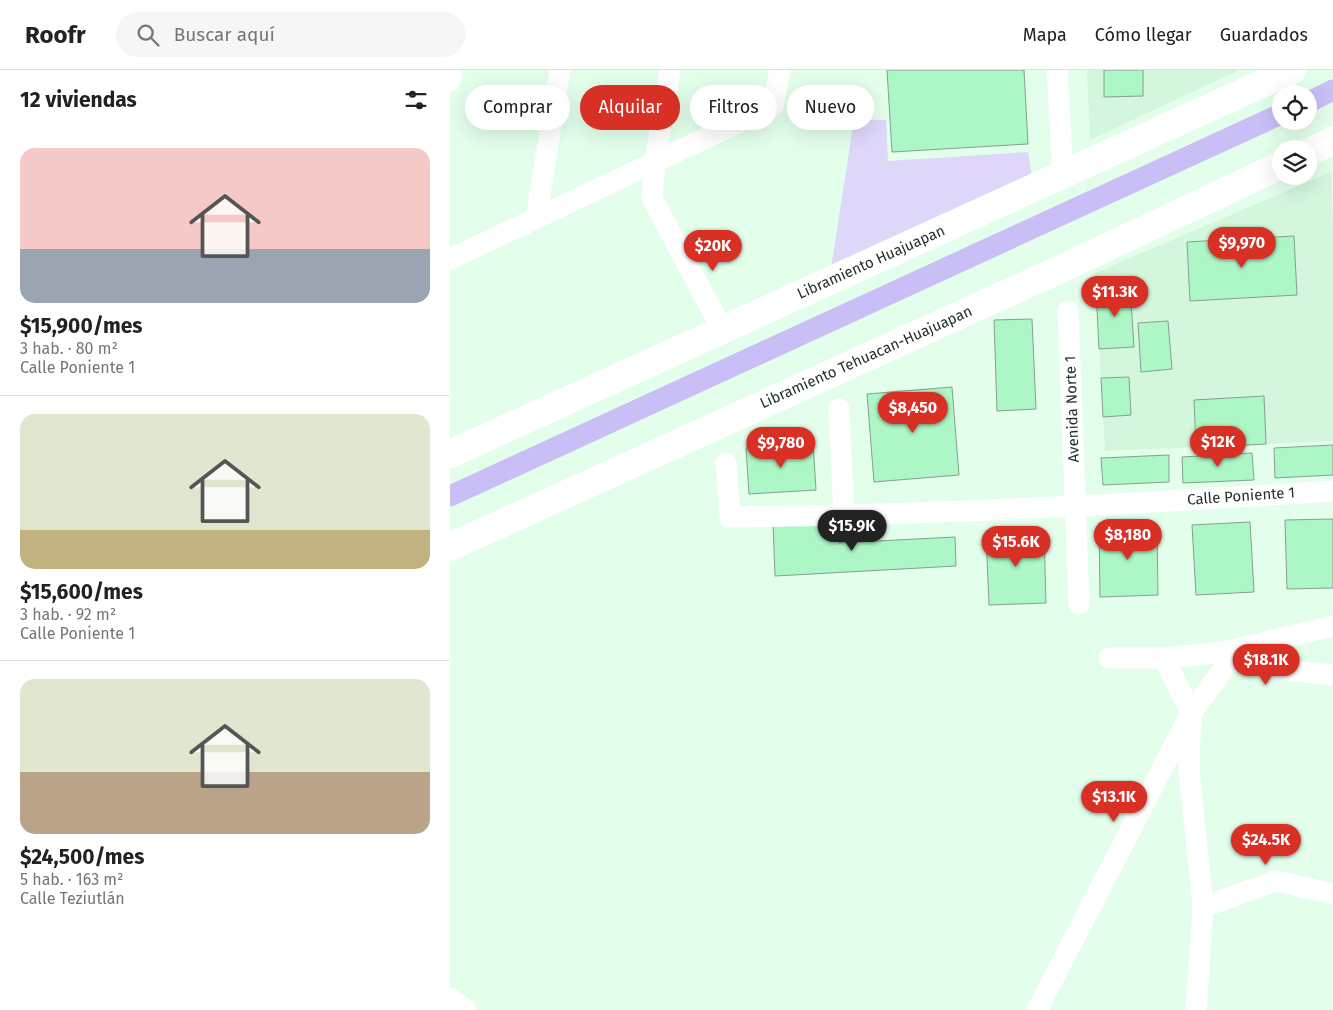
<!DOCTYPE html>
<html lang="es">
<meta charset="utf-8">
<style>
:root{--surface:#fff;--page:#f6f6f6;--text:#222;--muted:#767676;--line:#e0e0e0;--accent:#d93025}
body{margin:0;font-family:"Fira Sans",sans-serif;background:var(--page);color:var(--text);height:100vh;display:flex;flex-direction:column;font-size:19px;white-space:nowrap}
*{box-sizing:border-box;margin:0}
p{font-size:16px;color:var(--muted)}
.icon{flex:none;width:28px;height:28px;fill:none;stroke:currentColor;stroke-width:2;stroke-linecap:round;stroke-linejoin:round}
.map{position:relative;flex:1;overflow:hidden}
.side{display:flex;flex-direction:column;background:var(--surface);width:450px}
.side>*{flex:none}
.hud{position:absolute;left:15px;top:15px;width:475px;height:45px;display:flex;gap:10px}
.fabs{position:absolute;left:822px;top:15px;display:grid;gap:10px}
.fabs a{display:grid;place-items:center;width:45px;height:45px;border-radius:50%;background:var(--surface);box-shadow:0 5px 20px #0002;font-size:25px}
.price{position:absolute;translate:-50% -42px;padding:0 11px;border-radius:18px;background:var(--accent);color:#fff;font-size:16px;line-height:32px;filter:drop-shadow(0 1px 2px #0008)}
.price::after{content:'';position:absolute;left:50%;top:30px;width:15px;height:11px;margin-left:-8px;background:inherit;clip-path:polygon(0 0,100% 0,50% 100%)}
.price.active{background:#222;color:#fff}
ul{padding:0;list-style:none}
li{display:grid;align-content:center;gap:10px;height:265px;padding:0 20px}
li+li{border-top:1px solid var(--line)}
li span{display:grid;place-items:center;height:155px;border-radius:15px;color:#555}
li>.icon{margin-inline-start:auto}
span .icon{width:90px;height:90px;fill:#fffc;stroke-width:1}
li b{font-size:21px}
h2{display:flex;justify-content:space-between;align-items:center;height:60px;padding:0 20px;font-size:21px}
.pill{padding:0 18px;border-radius:22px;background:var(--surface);box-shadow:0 5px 20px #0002;font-size:18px;line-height:45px}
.pill.active{background:var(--accent);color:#fff}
header{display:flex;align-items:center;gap:30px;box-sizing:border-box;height:70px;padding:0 25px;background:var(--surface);border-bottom:1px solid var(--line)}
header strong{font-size:24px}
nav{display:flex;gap:28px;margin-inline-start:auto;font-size:18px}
.search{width:350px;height:45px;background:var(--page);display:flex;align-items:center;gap:12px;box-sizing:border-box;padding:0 18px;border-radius:28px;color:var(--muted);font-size:19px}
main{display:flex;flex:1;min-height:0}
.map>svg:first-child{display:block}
.built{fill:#d3f6dd}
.green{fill:#ded7fa}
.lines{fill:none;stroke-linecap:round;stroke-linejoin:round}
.canal{stroke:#cabef7;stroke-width:21}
.building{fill:#adf6c6;stroke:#86a08e}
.minor{stroke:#fff;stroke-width:21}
.primary{stroke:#fff;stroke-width:28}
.labels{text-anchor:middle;stroke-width:4;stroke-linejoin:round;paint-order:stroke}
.street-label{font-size:15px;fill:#263129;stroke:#fff}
</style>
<header>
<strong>Roofr</strong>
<div class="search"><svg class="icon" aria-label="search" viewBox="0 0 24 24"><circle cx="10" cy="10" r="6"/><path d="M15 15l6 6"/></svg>Buscar aquí</div>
<nav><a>Mapa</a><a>Cómo llegar</a><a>Guardados</a></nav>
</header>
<main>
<section class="side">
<h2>12 viviendas<svg class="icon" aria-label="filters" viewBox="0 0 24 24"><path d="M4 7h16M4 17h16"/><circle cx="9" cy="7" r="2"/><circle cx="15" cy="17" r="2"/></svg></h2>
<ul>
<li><span style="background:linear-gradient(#f6c9c9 65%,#9aa5b1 0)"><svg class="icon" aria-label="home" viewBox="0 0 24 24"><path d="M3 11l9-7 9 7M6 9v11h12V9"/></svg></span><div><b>$15,900/mes</b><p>3 hab. · 80 m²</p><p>Calle Poniente 1</p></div></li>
<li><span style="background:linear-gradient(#dfe7d0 75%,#c2b280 0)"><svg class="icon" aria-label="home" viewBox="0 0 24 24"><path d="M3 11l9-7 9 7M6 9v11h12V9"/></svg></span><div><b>$15,600/mes</b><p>3 hab. · 92 m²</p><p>Calle Poniente 1</p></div></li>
<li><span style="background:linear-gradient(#dfe7d0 60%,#b9a48a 0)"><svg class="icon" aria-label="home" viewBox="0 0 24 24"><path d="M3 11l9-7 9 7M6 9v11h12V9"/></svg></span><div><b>$24,500/mes</b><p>5 hab. · 163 m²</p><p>Calle Teziutlán</p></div></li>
</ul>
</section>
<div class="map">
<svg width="883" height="940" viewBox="0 0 883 940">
<rect width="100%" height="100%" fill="#e3ffeb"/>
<path class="built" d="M637,0H789L640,70Z
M881,102L883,157V371L655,381L645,203Z"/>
<path class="green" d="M404,50H436L438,91L578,82L584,119L379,211Z"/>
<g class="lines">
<path class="canal" d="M859,32L883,20
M0,426L831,44"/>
</g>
<path class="building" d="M437,0H574L578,74L442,82Z
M654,0H693V26L654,27Z
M844,166L847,225L740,231L737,172Z
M680,217L684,277L649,279L646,220Z
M582,249L586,339L547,341L544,250Z
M718,251L722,299L691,302L688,253Z
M679,307L681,345L653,347L651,308Z
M502,317L509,405L424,412L417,324Z
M814,326L816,374L746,378L744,330Z
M363,373L366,420L299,424L296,378Z
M883,375V405L825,408L824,378Z
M802,383L804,410L733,413L732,387Z
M719,385V412L653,415L651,388Z
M883,449V518L837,519L835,450Z
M387,451L389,473L505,467L506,496L325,506L323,454Z
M800,452L804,522L746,525L742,455Z
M649,453L707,457L708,525L650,527Z
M594,462L596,533L539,535L536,464Z"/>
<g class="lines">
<path class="minor" d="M220,0L205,92L202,128L272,259
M607,0L613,106
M0,11L2,0
M86,149L110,0
M0,189L323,36L330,0
M618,241L629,534
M389,339L394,446
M276,393L280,447C482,445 682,434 883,421
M774,582L780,590L809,597L883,605
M659,588H714L774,582L883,556
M714,588L741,643L739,700L753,837L746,940
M753,837L826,811L883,824
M0,928L16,940
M587,940L741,643L780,590"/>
<path class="primary" d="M859,82L883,70
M0,384L842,0
M0,477L613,198L831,95"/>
</g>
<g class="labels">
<g class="street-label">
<text transform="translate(421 192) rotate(-24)" y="5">Libramiento Huajuapan</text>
<text transform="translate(416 287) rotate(-24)" y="5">Libramiento Tehuacan-Huajuapan</text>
<text transform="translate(622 339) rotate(-92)" y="5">Avenida Norte 1</text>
<text transform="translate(791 426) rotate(-4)" y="5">Calle Poniente 1</text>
</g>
</g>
</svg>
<div class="fabs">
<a><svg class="icon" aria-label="locate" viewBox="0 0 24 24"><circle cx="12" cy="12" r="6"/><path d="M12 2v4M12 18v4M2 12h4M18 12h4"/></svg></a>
<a><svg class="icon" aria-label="layers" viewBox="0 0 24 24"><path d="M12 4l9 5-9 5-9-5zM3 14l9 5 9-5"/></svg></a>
</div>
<b class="price" style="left:792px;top:199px">$9,970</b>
<b class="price" style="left:263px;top:202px">$20K</b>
<b class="price" style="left:665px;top:248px">$11.3K</b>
<b class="price" style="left:463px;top:364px">$8,450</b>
<b class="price" style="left:768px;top:398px">$12K</b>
<b class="price" style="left:331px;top:399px">$9,780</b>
<b class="price active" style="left:402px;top:482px">$15.9K</b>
<b class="price" style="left:678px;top:491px">$8,180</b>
<b class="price" style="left:566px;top:498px">$15.6K</b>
<b class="price" style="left:816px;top:616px">$18.1K</b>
<b class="price" style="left:664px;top:753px">$13.1K</b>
<b class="price" style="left:816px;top:796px">$24.5K</b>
<div class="hud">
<a class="pill">Comprar</a>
<a class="pill active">Alquilar</a>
<a class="pill">Filtros</a>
<a class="pill">Nuevo</a>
</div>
</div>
</main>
